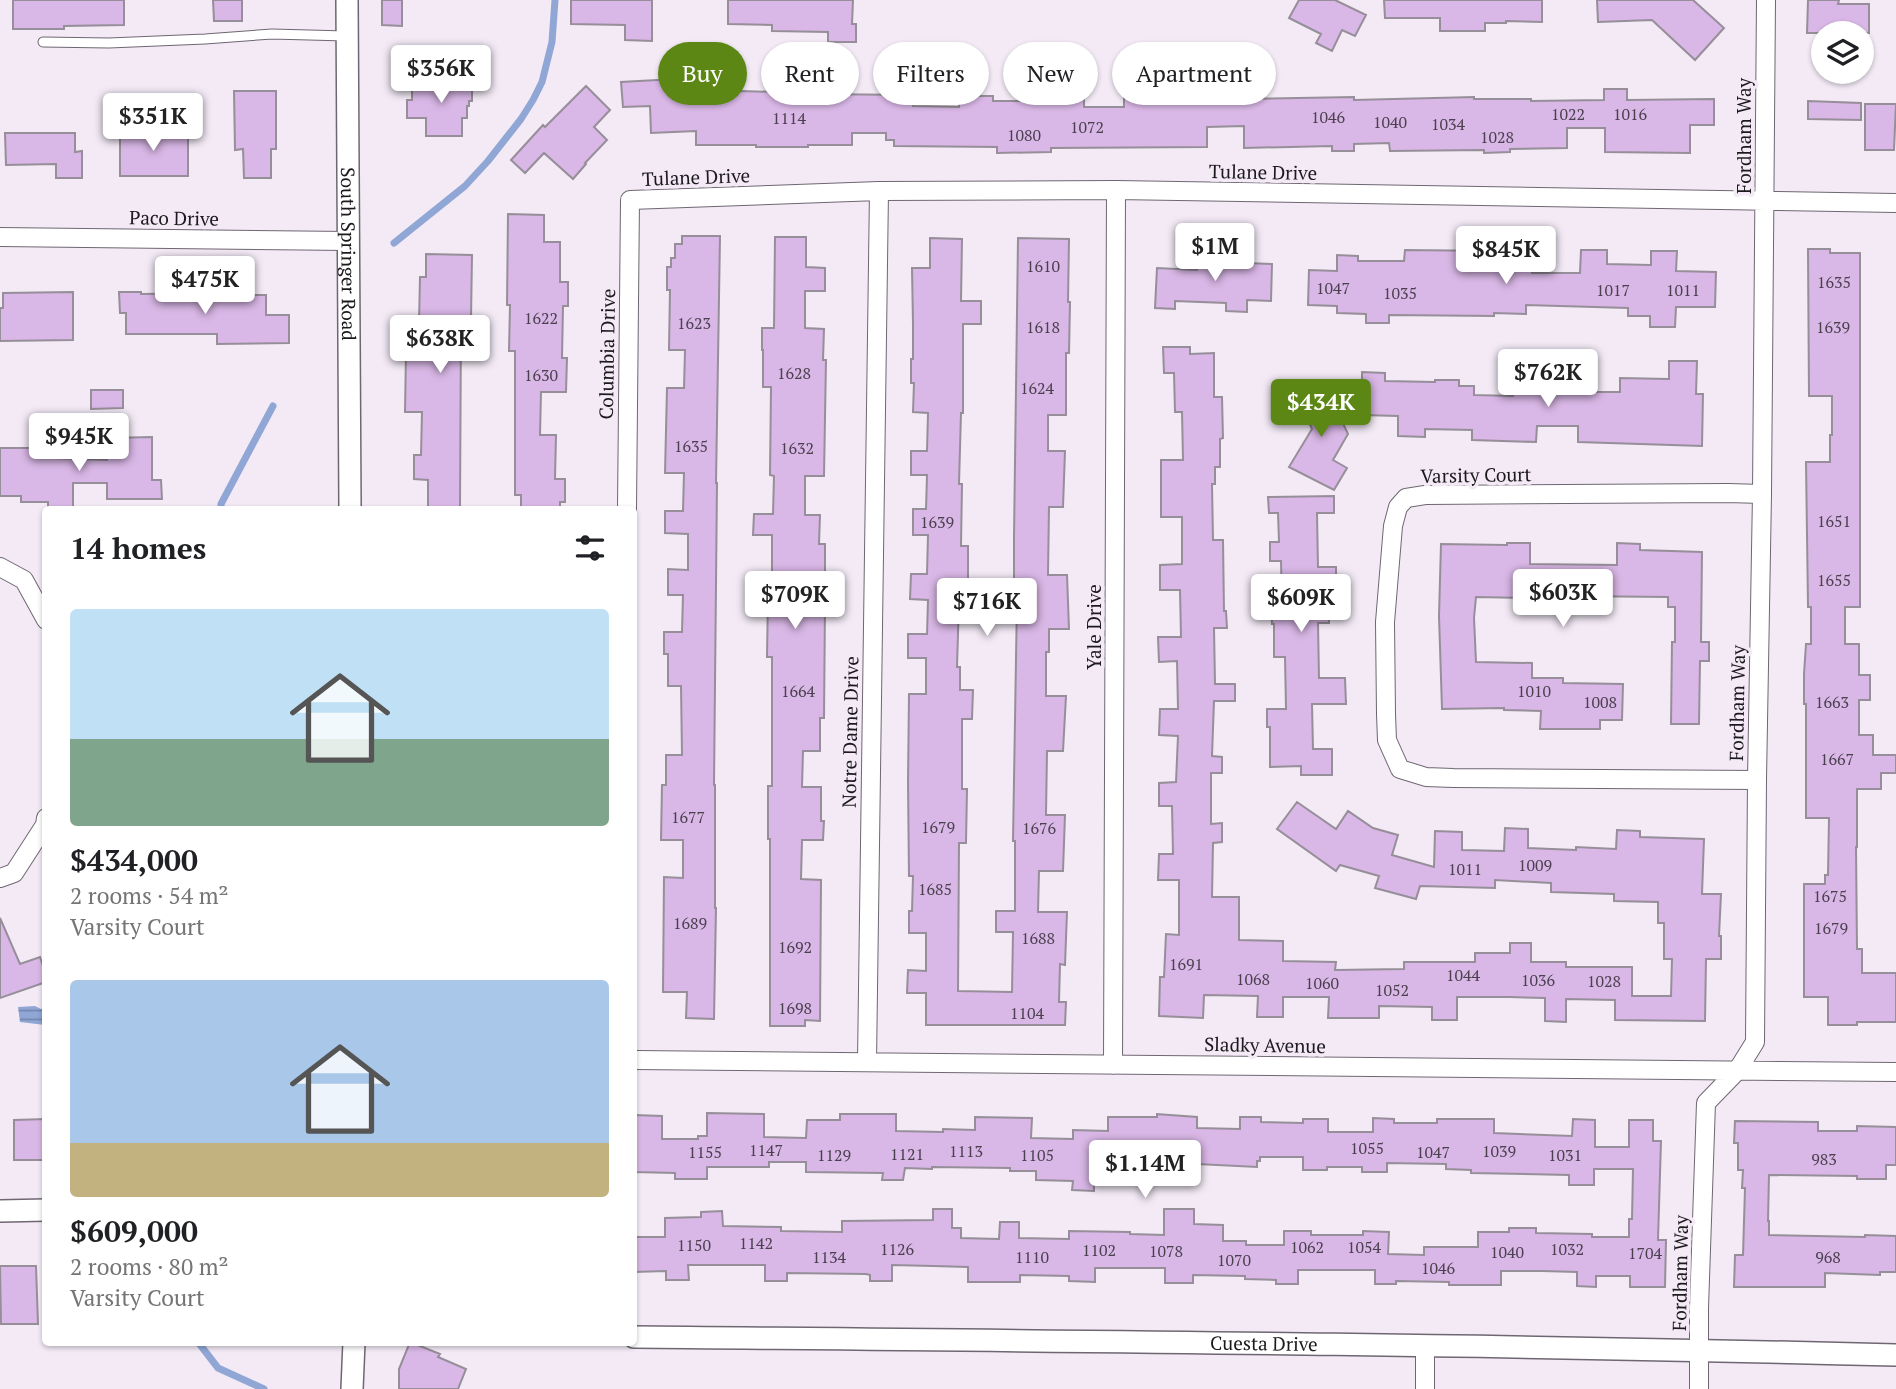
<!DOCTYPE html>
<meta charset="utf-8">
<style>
:root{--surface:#fff;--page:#f2f2f2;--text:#202124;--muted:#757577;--accent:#5c8714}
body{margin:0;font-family:"PT Serif",serif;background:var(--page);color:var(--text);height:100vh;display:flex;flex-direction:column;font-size:26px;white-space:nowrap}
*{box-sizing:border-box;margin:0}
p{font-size:23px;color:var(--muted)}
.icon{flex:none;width:38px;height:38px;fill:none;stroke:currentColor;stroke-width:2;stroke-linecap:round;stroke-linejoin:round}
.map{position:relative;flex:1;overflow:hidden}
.side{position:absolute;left:42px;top:506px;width:595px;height:840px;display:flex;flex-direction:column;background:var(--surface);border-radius:7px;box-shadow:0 2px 5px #0004}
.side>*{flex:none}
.guide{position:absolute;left:658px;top:42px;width:665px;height:63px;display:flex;gap:14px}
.tools{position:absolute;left:1811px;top:21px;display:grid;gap:14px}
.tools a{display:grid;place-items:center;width:63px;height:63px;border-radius:50%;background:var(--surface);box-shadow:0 2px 5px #0004;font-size:35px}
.price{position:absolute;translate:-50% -60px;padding:0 16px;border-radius:7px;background:#fff;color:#222;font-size:23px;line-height:46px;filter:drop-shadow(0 2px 4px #0008)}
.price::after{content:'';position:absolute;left:50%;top:42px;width:21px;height:16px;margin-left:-10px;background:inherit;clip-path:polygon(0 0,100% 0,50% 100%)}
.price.selected{background:var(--accent);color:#fff}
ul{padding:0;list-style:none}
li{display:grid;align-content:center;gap:14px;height:371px;padding:0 28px}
li span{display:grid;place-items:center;height:217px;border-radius:7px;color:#555}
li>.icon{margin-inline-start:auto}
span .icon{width:126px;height:126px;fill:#fffc;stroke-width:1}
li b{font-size:30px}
h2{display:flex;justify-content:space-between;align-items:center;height:84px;padding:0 28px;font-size:30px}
.tag{padding:0 24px;border-radius:32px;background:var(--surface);box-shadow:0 2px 5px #0004;font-size:24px;line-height:63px}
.tag.selected{background:var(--accent);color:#fff}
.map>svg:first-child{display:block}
.water{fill:url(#water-rules)}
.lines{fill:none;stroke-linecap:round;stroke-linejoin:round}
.stream{stroke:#90a7d6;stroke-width:7}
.building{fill:#d9b7e6;stroke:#968e99;stroke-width:2}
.service-casing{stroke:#6e6771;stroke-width:11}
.minor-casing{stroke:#6e6771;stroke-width:20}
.tertiary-casing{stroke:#6e6771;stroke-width:24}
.service{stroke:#fff;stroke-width:9}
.minor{stroke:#fff;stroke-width:18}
.tertiary{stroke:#fff;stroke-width:21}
.labels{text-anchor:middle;stroke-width:7;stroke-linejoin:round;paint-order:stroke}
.number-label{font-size:16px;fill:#4b404f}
.street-label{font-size:19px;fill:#1c191d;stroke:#f3eaf6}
</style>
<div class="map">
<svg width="1896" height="1389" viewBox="0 0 1896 1389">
<defs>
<pattern id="water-rules" width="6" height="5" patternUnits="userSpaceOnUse" patternTransform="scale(1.75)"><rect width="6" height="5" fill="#90a7d6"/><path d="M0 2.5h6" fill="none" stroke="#7587ad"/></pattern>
</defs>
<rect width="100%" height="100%" fill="#f3eaf6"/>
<path class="water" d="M35,1006L41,1009L45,1008V1025L20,1022L18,1007Z"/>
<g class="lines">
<path class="stream" d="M394,243L465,186L488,161L521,119L533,100L542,82L552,42L555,0
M221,509V504L273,406
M198,1342L218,1368L264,1389"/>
</g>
<path class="building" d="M13,0H124V25L64,26V29H13Z
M213,0H242V21H214Z
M382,0H402V26L382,25Z
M571,0H652V41L625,40V25L571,24Z
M728,0H853L852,24H856V42H828V32L772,31V25L728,24Z
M1299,0H1335L1366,15L1355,36L1342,30L1332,51L1316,43L1321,34L1289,18Z
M1384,0H1542V22L1506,21V23H1485V31H1440V18H1385Z
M1597,0H1693L1724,28L1695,60L1652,20L1598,22Z
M1808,0H1839L1838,4H1869V33H1807Z
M675,79V92L740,91L813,93V94L913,95V106L959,107V96H993V101H1061V95L1084,94V107H1124V96H1147V91H1235V99L1354,97V100L1474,97V99H1531V101L1604,100V89H1627V100L1714,99V125H1690V153L1605,152V128H1567V148L1510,149V152L1484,153V150L1390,151L1389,143L1354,144V151H1332V146L1244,148V126L1207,127V147L1051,148V152L997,153V147L894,146V140H886V133H852V145H808V147H756V145H696V131L651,133L650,106L623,107L621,82Z
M412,80H472V101H469V106H467V118H462V136H426V118H407V100H412Z
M586,86L610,110L594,127L607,140L585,163L586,164L573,179L544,153L525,173L511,160L543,125L545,127Z
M234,91H276V149H271V178H244L243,149L235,150Z
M1808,101L1861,103V120L1808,119Z
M1865,104H1896L1894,150H1865Z
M125,128H155V133H188V176H120V134H125Z
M5,133H75V152L82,151V178H56V164L6,165Z
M508,214L544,215V242H560V282H568V306H563L562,358H567L566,392H541L540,435H556L555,479H565V502H560V509H521V495H515V351H509L510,305H507Z
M682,236H720L716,483H717L714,785H715V908H716L714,1019L686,1018L687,992H663L664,877L683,878V840H661L662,785H666V755H682L681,686H668V654H664V632H682L683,595H668V569L688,570V534L665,533V511H683L684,473H665L667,388H684L685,350H669L670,290H667V267H671V258H675V244H682Z
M775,237H806V267L825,268V291H805V328L824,329L823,360H826L824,476H805V515H820L819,544H825V604L824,718H820V751H803L802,787H821V821H824L823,840H802L801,879L821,880L820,1021L805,1020V1026H770V839H768V786H772V657H767L768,595H763L764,575L772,576V535H753L754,514H773L774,476L770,475L771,387H763V350H762V328H774Z
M930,238L962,239L961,301H981V324H963V413H961L959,484H962L961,546H968V600H959L957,667H960V690H973L972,719H962V789H967L966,843H959L958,991L1012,992L1013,932H996V911H1015V841H1013L1017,598H1014V537L1018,238L1069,239L1068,302H1070L1069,353H1066V415H1048V451H1065L1063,507H1049L1048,575H1067L1069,629H1049V652H1046V696H1066L1063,751H1047L1046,815H1065L1063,871H1039L1038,912H1067L1065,965L1060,964L1059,1002H1066L1065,1025H926V993H907L908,970L926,971V933H909V911H912L913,876H909L908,783L909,694H926V658H908V634H927L928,600L910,599L911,574H927L928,535H913V509H926L927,475H911V451H927L928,413L913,412L914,383H911V359H913V324L912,268H930Z
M1199,246L1221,247V262L1272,264L1271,301L1247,300V312L1226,311V303L1175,301V309L1155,308L1157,268L1197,270Z
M1808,249H1830V253H1860V607H1845V644H1859V675H1870V700H1859V735H1873V755H1896V773H1881V789H1857V847H1856L1857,949H1862V973H1896V1022H1857V1025H1828V997H1804V884H1825V875H1828L1829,818H1806V704H1804V674L1806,644H1811V607H1808L1806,462H1830V435H1832V396H1809Z
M1405,250L1496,251L1495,268L1532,269V273H1580L1581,250H1607V264L1651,265V251H1677L1676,271L1716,272L1715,307H1676L1675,327H1650V316H1628V308L1526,305V314L1494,313V316L1389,315V323H1366V314L1337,313V306L1308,305L1309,270L1337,271V255L1358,256V261H1404Z
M426,254L472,255L471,319H461L460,509H428V480L414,479V455H421L422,412H405L406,351H414L415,323H419L420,277H426Z
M220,290H253V295H266V315H289V343L217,344V334H126V313H120L119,292H141V294L220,293Z
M73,292V340L0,341V308H3V293Z
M1163,347H1190V354L1214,353V397H1222L1223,438L1220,439V467H1215V484H1212L1213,540H1223L1224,611H1226L1227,628H1214L1215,684H1235V701H1214L1212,756L1222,757V773H1211V824L1222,823V842L1213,843L1212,897H1239V940L1283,941V961L1336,962L1335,970L1404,969V962H1475V953H1510V943H1531V962H1566V967H1632V996H1671L1672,959H1664V923H1658V902L1614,901V894L1551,892V883L1495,880V888L1420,886L1416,899L1375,888L1379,876L1340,865L1336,871L1277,829L1297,802L1336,829L1348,811L1373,828L1398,835L1392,855L1434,867L1435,831L1462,832V850L1504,851L1505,828L1528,829V848L1576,850V847L1616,849L1617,830L1640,831V837L1704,839L1702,894H1721L1719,936H1721V959H1706L1705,1021L1615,1020V1000L1566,999V1022L1545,1021V998L1509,997H1457V1020H1432V1007L1379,1006V1018H1328L1329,997H1283V1017H1257L1258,996L1204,995L1203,1018L1159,1016L1160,977H1164L1166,934L1179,935V880H1158L1159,854H1173L1172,806H1159V783L1176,782L1178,736L1159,735L1160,709H1178L1177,661L1159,662L1158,637H1181L1180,590H1160V565L1182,564V517H1161V460H1183L1182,412H1175L1174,373H1164Z
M1669,361H1697L1696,394H1703L1702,446L1578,442V426H1537L1536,442L1472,440V430L1425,429V437L1398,436V416L1362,415V372L1385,373V381L1435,382V380H1459V386H1474V395L1513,396V388L1555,389V380H1573L1572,392H1620V378L1669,379Z
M1324,383L1348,434L1333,460L1347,468L1334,490L1289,467L1312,429L1297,396Z
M91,390H123V408L91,409Z
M152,437V480H161L162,499H107V483H73V509H48V502H21V496H0V448H54V458L107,460V438Z
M1334,496V513H1317L1318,567H1336V589H1328L1329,623H1318L1319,678H1345L1346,704H1312L1313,749H1332V775H1301V766L1270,767V727H1267V709H1286L1285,657H1274V624H1272L1271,607L1282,606L1281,561H1270V542H1279L1278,513H1269L1268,497Z
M1507,543H1530V564L1617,565V543L1640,544V550L1702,552L1701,642H1709V661H1700L1699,724H1671L1672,642H1675V607H1668V597L1570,596V599L1476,597L1474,618L1476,662L1532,663V678H1563V683L1623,684L1622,720H1600V729H1540L1541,711L1504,710V708L1442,709L1439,616L1441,544L1507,545Z
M0,918L20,964L40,957L46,975V982L0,998Z
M707,1113L764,1114V1137L806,1138L807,1120H840V1114H896V1131L943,1132V1129L975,1130V1117L1032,1118L1031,1138L1073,1139V1130L1108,1131V1117H1157V1114L1197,1117V1128L1240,1129V1117H1261V1122L1303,1123V1119H1328V1132H1373V1118L1394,1119V1123H1437V1119H1494V1133L1572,1136L1573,1119L1595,1120V1147H1629V1120H1653V1141H1661L1658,1240H1666L1665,1287H1630V1276H1596V1287L1577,1286V1272L1542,1271H1501V1285H1449V1282L1396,1281V1284H1375V1270H1298V1284H1276V1280L1245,1279V1276L1193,1275V1283H1165V1268H1095V1282L1069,1281V1276L1020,1275V1282H968V1267L933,1266L892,1265V1281H870V1275L866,1274L787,1273V1281H765V1265H688L689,1280H666V1271L634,1272V1237H665V1218L701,1217V1212L722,1211L723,1226L781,1227V1231L842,1232V1221L933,1220V1209H952V1228H961V1238L999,1239L1000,1222H1019V1238L1069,1239V1231L1130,1232V1234L1164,1235V1209H1194V1224L1223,1225V1241H1246V1245H1284V1231H1311V1235H1363V1231L1389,1232L1388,1254L1424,1255V1247H1478V1232H1509V1228H1536V1233L1592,1234V1237H1629V1219H1632L1633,1169H1594V1185H1569V1175L1471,1173V1170L1446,1169V1164L1387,1163V1172H1362V1167H1327V1170H1303V1157H1260V1161H1257V1167L1197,1164V1167H1179V1160L1129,1159V1173H1094V1191L1072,1190L1073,1181L1036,1180V1171H1010V1168L932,1167V1169L905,1168L903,1180H882L883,1173L806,1172V1162H769V1167H707V1179H675V1173L634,1172V1115L662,1116V1139H698V1136H707Z
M46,1119V1160H14V1120Z
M1735,1121L1818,1122V1131H1857V1126L1896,1127V1165H1886V1179H1857V1176L1769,1175L1768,1221H1769V1235L1865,1237V1235L1896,1236V1272H1880V1275L1825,1273V1287H1734L1735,1255H1743L1745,1188H1742L1743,1170H1738V1143H1734Z
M0,1266H36L38,1324H1Z
M410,1342L440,1354L438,1357L466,1369L458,1389H399V1369Z"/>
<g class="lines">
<defs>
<path id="service" d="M43,42L109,43L205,39L272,34L346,36"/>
<path id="minor" d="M0,237L348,241
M627,509L630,200L879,191L1116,190L1896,203
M0,567L24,580L46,620
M1757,780L1453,778L1426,777L1400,769L1387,740L1386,714L1385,622L1393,526L1398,507L1406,498L1425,495L1728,493L1762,494
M0,878L14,873L45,825L46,818
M634,1060L1896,1072
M867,1062L879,191
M1113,1065L1116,190
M1425,1345V1389
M1699,1389V1308L1706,1103L1737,1071L1755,1042L1757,780L1762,494L1766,0"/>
<g id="tertiary">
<path id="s1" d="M347,0L350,509"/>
<path d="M0,1211L46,1210"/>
<path id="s2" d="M634,1337C1054,1341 1475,1344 1896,1355"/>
<path d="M352,1389L354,1342"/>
</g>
</defs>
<use href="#service" class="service-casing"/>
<use href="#minor" class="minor-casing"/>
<use href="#tertiary" class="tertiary-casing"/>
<use href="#service" class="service"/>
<use href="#minor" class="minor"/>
<use href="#tertiary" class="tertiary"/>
</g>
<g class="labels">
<g class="number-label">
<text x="1568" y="120">1022</text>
<text x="1630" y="120">1016</text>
<text x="1328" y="123">1046</text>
<text x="789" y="124">1114</text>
<text x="1390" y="128">1040</text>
<text x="1448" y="130">1034</text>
<text x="1087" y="133">1072</text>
<text x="1024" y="141">1080</text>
<text x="1497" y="143">1028</text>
<text x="1043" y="272">1610</text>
<text x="1834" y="288">1635</text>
<text x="1333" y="294">1047</text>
<text x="1613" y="296">1017</text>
<text x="1683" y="296">1011</text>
<text x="1400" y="299">1035</text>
<text x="541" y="324">1622</text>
<text x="694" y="329">1623</text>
<text x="1043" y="333">1618</text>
<text x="1833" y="333">1639</text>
<text x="794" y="379">1628</text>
<text x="541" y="381">1630</text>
<text x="1037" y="394">1624</text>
<text x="691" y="452">1635</text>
<text x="797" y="454">1632</text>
<text x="1834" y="527">1651</text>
<text x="937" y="528">1639</text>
<text x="1834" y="586">1655</text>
<text x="798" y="697">1664</text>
<text x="1534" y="697">1010</text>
<text x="1600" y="708">1008</text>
<text x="1832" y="708">1663</text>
<text x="1837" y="765">1667</text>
<text x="688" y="823">1677</text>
<text x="938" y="833">1679</text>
<text x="1039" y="834">1676</text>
<text x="1535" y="871">1009</text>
<text x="1465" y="875">1011</text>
<text x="935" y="895">1685</text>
<text x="1830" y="902">1675</text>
<text x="690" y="929">1689</text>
<text x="1831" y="934">1679</text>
<text x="1038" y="944">1688</text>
<text x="795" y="953">1692</text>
<text x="1186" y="970">1691</text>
<text x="1463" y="981">1044</text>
<text x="1253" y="985">1068</text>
<text x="1538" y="986">1036</text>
<text x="1604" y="987">1028</text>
<text x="1322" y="989">1060</text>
<text x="1392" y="996">1052</text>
<text x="795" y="1014">1698</text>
<text x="1027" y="1019">1104</text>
<text x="1367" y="1154">1055</text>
<text x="766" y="1156">1147</text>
<text x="966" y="1157">1113</text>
<text x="1499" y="1157">1039</text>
<text x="705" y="1158">1155</text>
<text x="1433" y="1158">1047</text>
<text x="907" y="1160">1121</text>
<text x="834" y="1161">1129</text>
<text x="1037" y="1161">1105</text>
<text x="1565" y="1161">1031</text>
<text x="1824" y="1165">983</text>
<text x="756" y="1249">1142</text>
<text x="694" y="1251">1150</text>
<text x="1307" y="1253">1062</text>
<text x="1364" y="1253">1054</text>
<text x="897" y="1255">1126</text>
<text x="1567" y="1255">1032</text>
<text x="1099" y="1256">1102</text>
<text x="1166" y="1257">1078</text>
<text x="1507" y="1258">1040</text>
<text x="1645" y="1259">1704</text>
<text x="829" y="1263">1134</text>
<text x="1032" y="1263">1110</text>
<text x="1828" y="1263">968</text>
<text x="1234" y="1266">1070</text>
<text x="1438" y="1274">1046</text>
</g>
<g class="street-label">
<text transform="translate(1744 136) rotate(-90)" y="7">Fordham Way</text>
<text transform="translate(1263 172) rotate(1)" y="7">Tulane Drive</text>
<text transform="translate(696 177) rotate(-2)" y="7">Tulane Drive</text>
<text transform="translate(174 218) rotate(1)" y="7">Paco Drive</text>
<text dy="7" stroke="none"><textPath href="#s1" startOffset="254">South Springer Road</textPath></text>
<text transform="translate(607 354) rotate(-89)" y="7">Columbia Drive</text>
<text transform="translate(1476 475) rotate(-1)" y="7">Varsity Court</text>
<text transform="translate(1094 627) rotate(-90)" y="7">Yale Drive</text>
<text transform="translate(1737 703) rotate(-89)" y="7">Fordham Way</text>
<text transform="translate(850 732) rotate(-89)" y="7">Notre Dame Drive</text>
<text transform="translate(1265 1045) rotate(1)" y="7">Sladky Avenue</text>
<text transform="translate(1680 1273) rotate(-89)" y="7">Fordham Way</text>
<text dy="7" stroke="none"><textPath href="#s2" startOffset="630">Cuesta Drive</textPath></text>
</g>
</g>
</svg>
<div class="tools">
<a><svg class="icon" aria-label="layers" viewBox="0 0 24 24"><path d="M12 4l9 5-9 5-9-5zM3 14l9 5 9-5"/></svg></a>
</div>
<b class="price" style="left:441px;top:105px">$356K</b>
<b class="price" style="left:153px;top:153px">$351K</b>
<b class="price" style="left:1215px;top:283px">$1M</b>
<b class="price" style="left:1506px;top:286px">$845K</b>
<b class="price" style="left:205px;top:316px">$475K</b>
<b class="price" style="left:440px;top:375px">$638K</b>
<b class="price" style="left:1548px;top:409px">$762K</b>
<b class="price selected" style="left:1321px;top:439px">$434K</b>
<b class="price" style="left:79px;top:473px">$945K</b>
<b class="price" style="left:1563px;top:629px">$603K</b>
<b class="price" style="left:795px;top:631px">$709K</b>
<b class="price" style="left:1301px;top:634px">$609K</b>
<b class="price" style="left:987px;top:638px">$716K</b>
<b class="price" style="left:1145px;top:1200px">$1.14M</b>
<div class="guide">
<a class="tag selected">Buy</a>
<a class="tag">Rent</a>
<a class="tag">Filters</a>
<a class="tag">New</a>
<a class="tag">Apartment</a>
</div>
<section class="side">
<h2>14 homes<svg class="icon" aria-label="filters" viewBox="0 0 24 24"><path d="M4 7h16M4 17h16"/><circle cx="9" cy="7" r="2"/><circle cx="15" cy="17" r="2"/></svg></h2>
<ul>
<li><span style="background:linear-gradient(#bfe0f5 60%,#7fa58c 0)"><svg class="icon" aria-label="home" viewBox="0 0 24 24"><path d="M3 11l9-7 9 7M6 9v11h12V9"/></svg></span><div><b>$434,000</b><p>2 rooms · 54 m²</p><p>Varsity Court</p></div></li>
<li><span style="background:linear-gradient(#a9c7e8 75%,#c2b280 0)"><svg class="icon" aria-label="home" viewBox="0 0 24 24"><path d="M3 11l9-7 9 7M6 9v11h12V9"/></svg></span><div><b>$609,000</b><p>2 rooms · 80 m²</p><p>Varsity Court</p></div></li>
</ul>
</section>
</div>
